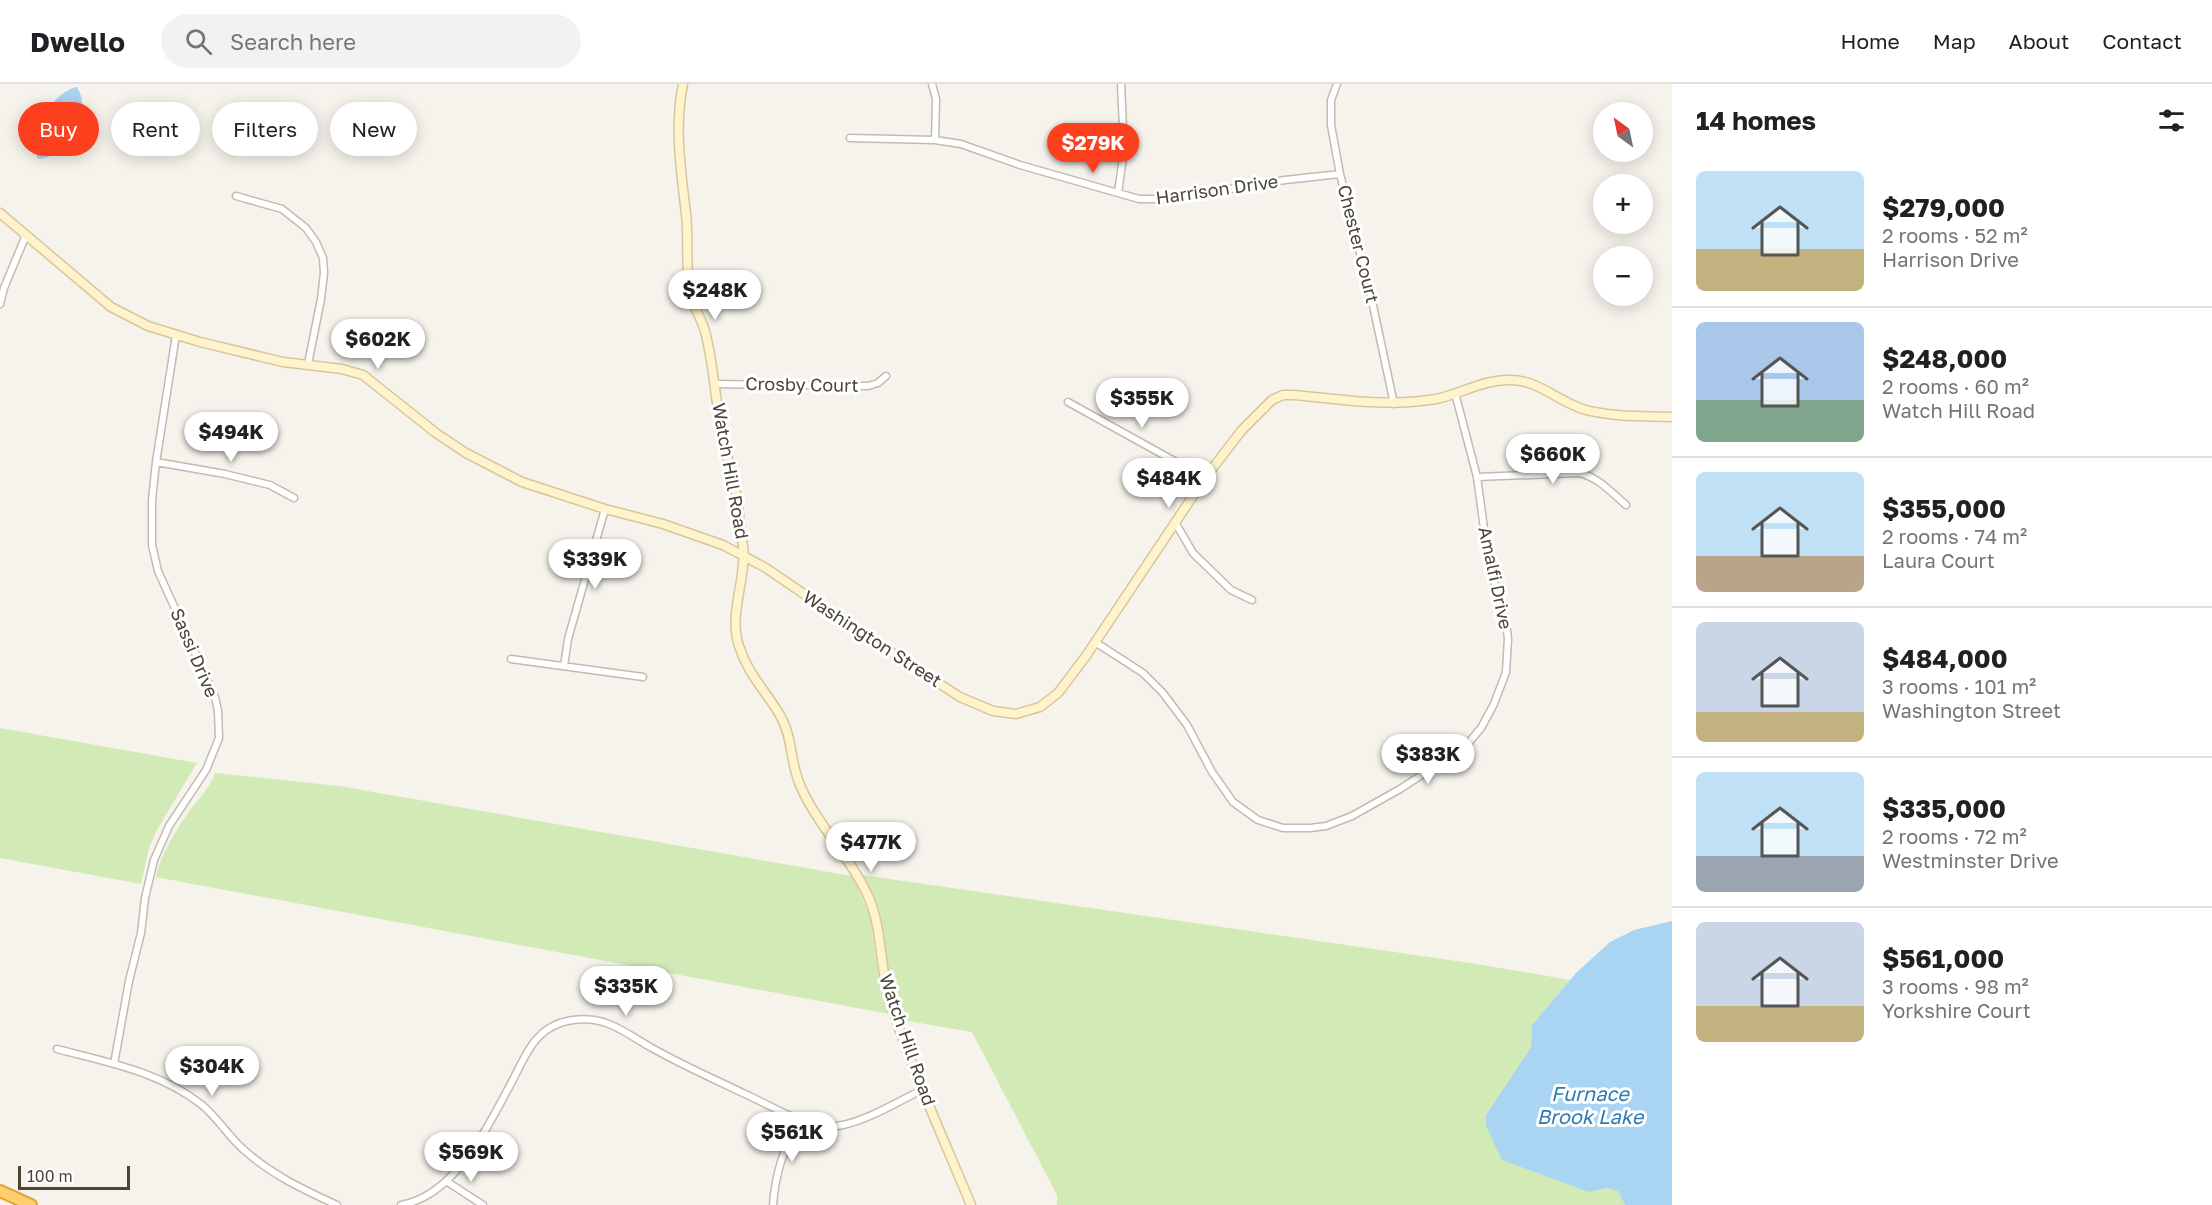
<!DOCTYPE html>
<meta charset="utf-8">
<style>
:root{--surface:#fff;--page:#f2f2f2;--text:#202124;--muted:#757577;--line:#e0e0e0;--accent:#fc3f1d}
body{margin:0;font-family:"Golos Text",sans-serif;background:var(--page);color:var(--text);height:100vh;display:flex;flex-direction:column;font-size:22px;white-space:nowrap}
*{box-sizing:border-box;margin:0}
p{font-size:20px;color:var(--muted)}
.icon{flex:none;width:33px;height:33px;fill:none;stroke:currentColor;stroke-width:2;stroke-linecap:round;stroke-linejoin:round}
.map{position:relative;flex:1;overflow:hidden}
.side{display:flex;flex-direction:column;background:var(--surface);width:540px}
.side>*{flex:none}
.hud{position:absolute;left:18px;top:18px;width:570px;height:54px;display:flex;gap:12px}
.needle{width:39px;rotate:327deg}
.tools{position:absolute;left:1593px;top:18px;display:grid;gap:12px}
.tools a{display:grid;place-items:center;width:60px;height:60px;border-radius:50%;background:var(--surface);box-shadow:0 3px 15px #0003;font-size:30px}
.scale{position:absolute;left:18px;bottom:15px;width:112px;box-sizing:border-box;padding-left:6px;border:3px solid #4b4439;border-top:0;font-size:16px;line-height:21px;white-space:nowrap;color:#4b4439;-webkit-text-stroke:4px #fff;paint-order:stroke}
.price{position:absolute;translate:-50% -51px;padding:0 14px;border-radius:21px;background:#fff;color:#222;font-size:20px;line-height:39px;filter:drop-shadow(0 2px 3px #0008)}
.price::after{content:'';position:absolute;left:50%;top:36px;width:18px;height:14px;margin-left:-9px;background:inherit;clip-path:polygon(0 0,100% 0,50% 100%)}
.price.active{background:var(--accent);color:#fff}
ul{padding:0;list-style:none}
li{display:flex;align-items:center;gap:18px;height:150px;padding:0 24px}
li+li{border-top:2px solid var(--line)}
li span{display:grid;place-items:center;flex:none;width:168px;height:120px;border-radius:9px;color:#555}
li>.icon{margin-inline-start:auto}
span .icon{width:72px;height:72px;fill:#fffc;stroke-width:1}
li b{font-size:26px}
h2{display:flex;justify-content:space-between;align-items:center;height:72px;padding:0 24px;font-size:26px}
.pill{padding:0 21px;border-radius:27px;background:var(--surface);box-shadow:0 3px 15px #0003;font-size:21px;line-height:54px}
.pill.active{background:var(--accent);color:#fff}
header{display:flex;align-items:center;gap:36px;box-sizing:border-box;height:84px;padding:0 30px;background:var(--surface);border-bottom:2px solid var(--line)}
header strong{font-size:28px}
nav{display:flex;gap:33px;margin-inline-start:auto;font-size:21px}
.search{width:420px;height:54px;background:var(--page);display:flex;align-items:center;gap:15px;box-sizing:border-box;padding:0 21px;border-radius:33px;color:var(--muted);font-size:22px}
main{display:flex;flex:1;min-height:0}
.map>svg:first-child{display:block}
.green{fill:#d2eab5}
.water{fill:#a9d4f2}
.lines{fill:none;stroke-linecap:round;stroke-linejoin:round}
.street-casing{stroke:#c2bbae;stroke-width:9}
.secondary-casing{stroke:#d6c79b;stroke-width:11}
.highway-casing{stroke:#e0a43c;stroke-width:14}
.street{stroke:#fff;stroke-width:6}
.secondary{stroke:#fff3cd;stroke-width:8}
.highway{stroke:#ffcf6e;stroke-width:10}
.labels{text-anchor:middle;stroke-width:6;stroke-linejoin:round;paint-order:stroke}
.street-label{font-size:18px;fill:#4b4439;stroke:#fff}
.water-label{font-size:20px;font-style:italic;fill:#2e7ab2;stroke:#fff}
</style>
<header>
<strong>Dwello</strong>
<div class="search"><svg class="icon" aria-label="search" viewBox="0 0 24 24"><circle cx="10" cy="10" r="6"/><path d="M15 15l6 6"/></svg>Search here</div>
<nav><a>Home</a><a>Map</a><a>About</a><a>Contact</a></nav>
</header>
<main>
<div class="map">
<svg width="1672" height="1121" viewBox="0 0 1672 1121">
<rect width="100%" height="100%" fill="#f6f3ec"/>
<path class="green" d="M0,644L197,679L158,744L149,764L141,800L0,774Z
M215,689L339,702L852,792L870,831L879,896L889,930L156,793C160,772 174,750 185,733C195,718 209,706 215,689Z
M862,791L1477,880L1570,896L1532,941L1531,963L1486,1031V1042L1589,1108L1606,1104L1619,1107L1625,1121H1057V1111L972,948L902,936L888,883L881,833Z"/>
<path class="water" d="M77,3C94,29 68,74 38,75C36,70 34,65 34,61C36,40 55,7 77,3Z
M1672,837V1121H1625L1618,1107L1606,1104L1589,1108L1502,1076L1486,1042V1031L1531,963L1532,941L1576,889L1610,858L1634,846Z"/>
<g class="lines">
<defs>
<path id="street" d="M932,0L936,15L935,56
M1337,0L1331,16V41L1340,90L1371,212L1394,320
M850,54L935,56L961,60L1020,81L1139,115H1170L1285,96L1340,90
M1118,109L1124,66L1121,0
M236,112L282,125L306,144L316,158L323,174L324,189L321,215L308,280
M0,220L4,204L26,151
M715,300L868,302L878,299L886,292
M1068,318L1205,394
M156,378L225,390L270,401L294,414
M1477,393L1579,389C1598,393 1611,408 1626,421
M1175,438L1193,469L1231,506L1252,516
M1095,558L1143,589L1163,609L1187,641L1212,688L1233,718L1258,736L1283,744H1310L1326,742L1352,732L1400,705L1465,663L1481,644L1494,620L1506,588L1508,555L1506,538L1496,505L1485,452L1477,393L1455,309
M511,575L643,593
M564,582L568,555L605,425
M57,965C107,978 161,988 202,1021C217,1033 228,1052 243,1065C270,1090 304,1106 337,1121
M114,980L129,897L141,849L145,814L154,776L169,742L206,686L219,654L218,627L215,613L158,487L152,461V416L156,378L176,251
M446,1097L483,1121
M401,1121C453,1112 485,1048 508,1005C525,975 533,941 573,936C606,931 625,949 652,964C682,981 714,995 745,1010C767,1020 789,1033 811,1040C820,1043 834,1043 843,1041C870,1035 897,1018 922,1006
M773,1121C775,1089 785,1063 798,1035"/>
<path id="secondary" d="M683,0C674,43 681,87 686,130C689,156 685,181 690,207C692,222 703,236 706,251C713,280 715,310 720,339C723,363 732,385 736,409C739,426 740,444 743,462C747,495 728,529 739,562C748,591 767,608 781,633C793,655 790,678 800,701C817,741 850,772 868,812C883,845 879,882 890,917C912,987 943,1053 971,1121
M0,129L111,223L148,242L200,258L283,278L342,285L363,291L436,349L466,369L522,398L605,425L663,440L723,461L766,484L852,543L960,613L993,627L1016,630L1040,623L1058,609L1086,572L1205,394L1242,346L1272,316L1283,311H1295C1343,316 1388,323 1436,315C1461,310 1484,295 1511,296C1539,296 1560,319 1586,326C1614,333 1643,332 1672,333"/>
<path id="highway" d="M0,1107L31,1121"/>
</defs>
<use href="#street" class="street-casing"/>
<use href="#secondary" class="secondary-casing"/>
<use href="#highway" class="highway-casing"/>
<use href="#street" class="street"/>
<use href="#secondary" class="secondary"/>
<use href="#highway" class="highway"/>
</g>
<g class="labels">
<g class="street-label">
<text transform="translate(1217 106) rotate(-8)" y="6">Harrison Drive</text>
<text transform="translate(1358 160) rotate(76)" y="6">Chester Court</text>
<text transform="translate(802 301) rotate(1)" y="6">Crosby Court</text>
<text transform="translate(730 387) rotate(80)" y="6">Watch Hill Road</text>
<text transform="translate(1495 494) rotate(78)" y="6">Amalfi Drive</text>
<text transform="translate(872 555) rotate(33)" y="6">Washington Street</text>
<text transform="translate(194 569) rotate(67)" y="6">Sassi Drive</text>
<text transform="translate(907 956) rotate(71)" y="6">Watch Hill Road</text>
</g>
<g class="water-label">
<text x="1590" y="1017">Furnace<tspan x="1590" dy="23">Brook Lake</tspan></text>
</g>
</g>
</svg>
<div class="tools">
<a><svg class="needle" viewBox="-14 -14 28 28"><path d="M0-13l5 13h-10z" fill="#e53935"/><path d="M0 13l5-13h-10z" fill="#757577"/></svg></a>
<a>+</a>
<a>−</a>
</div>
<div class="scale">100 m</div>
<b class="price active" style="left:1093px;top:90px">$279K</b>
<b class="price" style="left:715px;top:237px">$248K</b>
<b class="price" style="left:378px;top:286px">$602K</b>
<b class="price" style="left:1142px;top:345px">$355K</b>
<b class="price" style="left:231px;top:379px">$494K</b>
<b class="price" style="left:1553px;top:401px">$660K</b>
<b class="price" style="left:1169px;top:425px">$484K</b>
<b class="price" style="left:595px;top:506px">$339K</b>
<b class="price" style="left:1428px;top:701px">$383K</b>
<b class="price" style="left:871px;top:789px">$477K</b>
<b class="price" style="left:626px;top:933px">$335K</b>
<b class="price" style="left:212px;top:1013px">$304K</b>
<b class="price" style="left:792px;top:1079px">$561K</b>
<b class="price" style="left:471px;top:1099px">$569K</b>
<div class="hud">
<a class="pill active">Buy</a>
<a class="pill">Rent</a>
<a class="pill">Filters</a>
<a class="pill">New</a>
</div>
</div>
<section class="side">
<h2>14 homes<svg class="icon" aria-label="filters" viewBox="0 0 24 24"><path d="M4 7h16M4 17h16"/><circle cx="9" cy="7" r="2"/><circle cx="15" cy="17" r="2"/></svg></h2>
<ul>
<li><span style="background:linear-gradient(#bfe0f5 65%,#c2b280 0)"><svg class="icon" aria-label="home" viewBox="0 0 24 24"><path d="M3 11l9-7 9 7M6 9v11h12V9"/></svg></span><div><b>$279,000</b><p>2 rooms · 52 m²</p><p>Harrison Drive</p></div></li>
<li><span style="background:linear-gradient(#a9c7e8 65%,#7fa58c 0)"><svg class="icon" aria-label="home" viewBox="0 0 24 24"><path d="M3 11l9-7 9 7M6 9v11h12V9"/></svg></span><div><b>$248,000</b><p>2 rooms · 60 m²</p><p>Watch Hill Road</p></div></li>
<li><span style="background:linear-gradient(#bfe0f5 70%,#b9a48a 0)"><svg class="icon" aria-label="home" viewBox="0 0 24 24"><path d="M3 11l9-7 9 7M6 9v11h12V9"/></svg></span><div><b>$355,000</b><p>2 rooms · 74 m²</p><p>Laura Court</p></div></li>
<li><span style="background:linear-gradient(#c9d6e8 75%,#c2b280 0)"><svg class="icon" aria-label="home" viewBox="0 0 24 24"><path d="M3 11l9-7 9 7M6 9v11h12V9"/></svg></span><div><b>$484,000</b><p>3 rooms · 101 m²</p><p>Washington Street</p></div></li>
<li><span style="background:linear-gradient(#bfe0f5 70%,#9aa5b1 0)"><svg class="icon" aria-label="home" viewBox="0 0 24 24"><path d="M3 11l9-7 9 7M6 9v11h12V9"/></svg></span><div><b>$335,000</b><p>2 rooms · 72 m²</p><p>Westminster Drive</p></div></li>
<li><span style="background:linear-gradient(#c9d6e8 70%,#c2b280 0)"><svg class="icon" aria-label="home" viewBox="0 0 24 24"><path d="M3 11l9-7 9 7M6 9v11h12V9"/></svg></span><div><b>$561,000</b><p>3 rooms · 98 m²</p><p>Yorkshire Court</p></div></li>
</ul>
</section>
</main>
